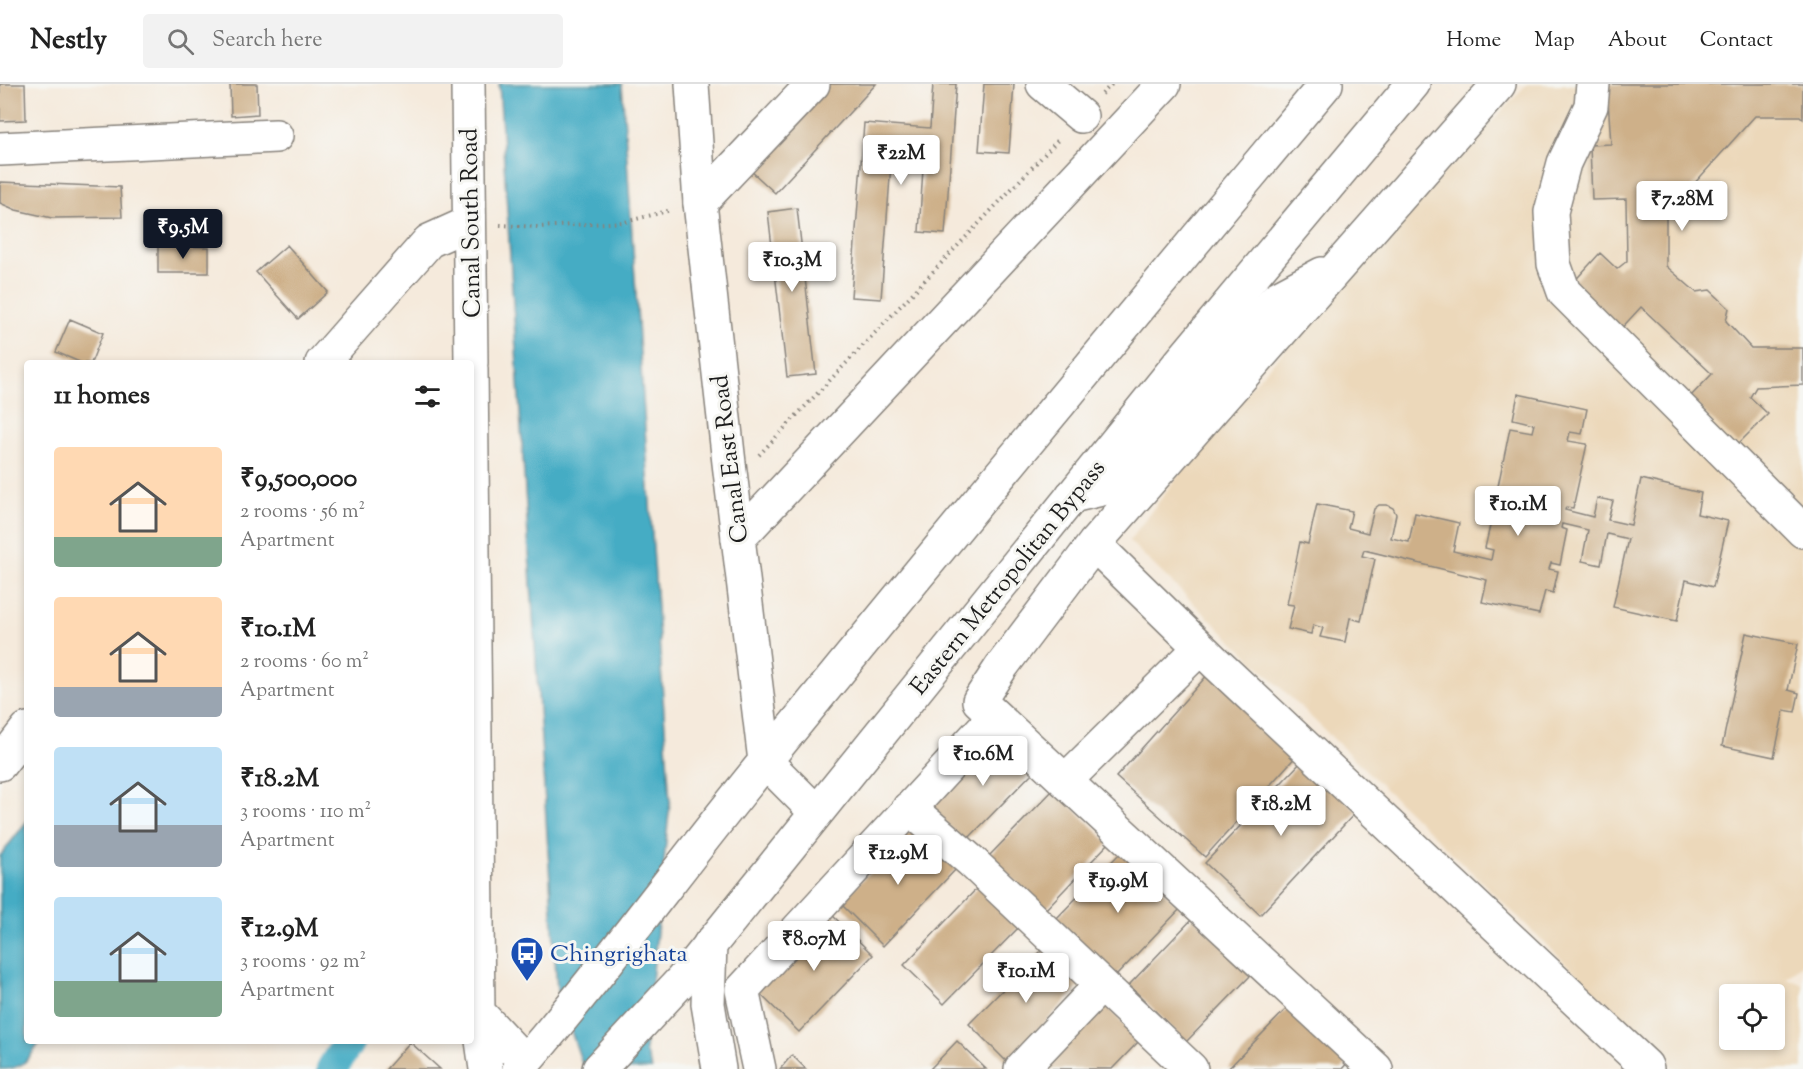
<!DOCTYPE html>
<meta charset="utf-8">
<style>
:root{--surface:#fff;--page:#f2f2f2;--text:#222;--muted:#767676;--line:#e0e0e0;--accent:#111827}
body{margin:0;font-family:"Sorts Mill Goudy",serif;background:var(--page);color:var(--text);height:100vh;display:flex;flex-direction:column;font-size:22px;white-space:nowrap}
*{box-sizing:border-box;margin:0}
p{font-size:20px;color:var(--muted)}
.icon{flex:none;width:33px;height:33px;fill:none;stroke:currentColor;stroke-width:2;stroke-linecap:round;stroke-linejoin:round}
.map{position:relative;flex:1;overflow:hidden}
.side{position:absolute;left:24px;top:276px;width:450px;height:684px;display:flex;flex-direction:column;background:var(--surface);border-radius:6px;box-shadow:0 3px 9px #0003}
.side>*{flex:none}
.buttons{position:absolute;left:1719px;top:900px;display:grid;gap:12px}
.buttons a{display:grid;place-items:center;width:66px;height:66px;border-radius:6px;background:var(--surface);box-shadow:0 3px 9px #0003;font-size:30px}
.price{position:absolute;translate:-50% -51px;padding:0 14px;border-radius:6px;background:#fff;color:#222;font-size:20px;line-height:39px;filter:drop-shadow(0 2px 3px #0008)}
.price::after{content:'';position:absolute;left:50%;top:36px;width:18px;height:14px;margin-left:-9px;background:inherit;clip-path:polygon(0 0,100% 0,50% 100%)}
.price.active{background:var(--accent);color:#fff}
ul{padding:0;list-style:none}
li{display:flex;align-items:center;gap:18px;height:150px;padding:0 30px}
li span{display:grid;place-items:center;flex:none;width:168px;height:120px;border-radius:6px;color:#555}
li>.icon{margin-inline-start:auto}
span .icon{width:72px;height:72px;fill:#fffc;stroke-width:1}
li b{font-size:26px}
h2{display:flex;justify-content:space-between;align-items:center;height:72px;padding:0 30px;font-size:26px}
header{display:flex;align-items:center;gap:36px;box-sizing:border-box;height:84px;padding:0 30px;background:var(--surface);border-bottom:2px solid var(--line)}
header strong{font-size:28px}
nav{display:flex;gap:33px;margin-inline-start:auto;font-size:21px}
.search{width:420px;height:54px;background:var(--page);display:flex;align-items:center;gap:15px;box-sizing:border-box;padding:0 21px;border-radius:6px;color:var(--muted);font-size:22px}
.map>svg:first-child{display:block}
.built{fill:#ecd8ba;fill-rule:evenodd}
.water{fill:#44acc4;stroke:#306470;stroke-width:1.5}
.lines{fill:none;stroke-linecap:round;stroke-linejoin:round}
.canal{stroke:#44acc4;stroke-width:32}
.building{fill:#ceb089}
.minor-casing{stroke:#88837c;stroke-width:36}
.major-casing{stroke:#88837c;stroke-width:36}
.path{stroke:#88837c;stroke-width:4;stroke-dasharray:1.5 4.5;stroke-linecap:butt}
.minor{stroke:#fff;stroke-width:33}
.major{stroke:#fff;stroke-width:33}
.labels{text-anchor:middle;stroke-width:6;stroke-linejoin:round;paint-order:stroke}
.street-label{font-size:24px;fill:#1c1c1c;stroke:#f6f6f2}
.transit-label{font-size:24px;fill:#164399;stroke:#f6f6f2;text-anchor:start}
</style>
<header>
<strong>Nestly</strong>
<div class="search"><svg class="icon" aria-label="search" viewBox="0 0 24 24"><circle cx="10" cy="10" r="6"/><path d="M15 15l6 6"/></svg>Search here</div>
<nav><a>Home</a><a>Map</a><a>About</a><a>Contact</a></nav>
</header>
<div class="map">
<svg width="1803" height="985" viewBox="0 0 1803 985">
<rect width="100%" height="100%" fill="#f6f6f2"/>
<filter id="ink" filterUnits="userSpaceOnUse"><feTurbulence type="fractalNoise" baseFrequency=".0167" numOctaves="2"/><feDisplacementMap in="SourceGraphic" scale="12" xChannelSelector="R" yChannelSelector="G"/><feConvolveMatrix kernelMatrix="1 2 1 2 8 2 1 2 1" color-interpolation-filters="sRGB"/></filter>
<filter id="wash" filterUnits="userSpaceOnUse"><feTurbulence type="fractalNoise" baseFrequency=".008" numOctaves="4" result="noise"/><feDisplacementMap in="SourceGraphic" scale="24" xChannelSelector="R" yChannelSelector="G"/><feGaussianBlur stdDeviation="1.35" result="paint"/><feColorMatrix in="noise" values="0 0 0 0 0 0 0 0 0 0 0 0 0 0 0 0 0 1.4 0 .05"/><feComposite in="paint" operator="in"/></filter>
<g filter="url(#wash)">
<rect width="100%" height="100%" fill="#f5eadc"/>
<path class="built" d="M1527,0H1803V879L1786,895L1803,900V985H1675L1129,457L1215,343L1429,105ZM1730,910H1774V956H1730Z"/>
<path class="water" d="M499,0H622L670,718L645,967L652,985H584L557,906Z
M27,737V957H41C27,976 25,985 0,985V772Z"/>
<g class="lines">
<path class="canal" d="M332,985L349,957"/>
</g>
<g id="blocks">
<path class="building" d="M0,0H25L26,36L0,37Z
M230,0H257L258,30L231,32Z
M827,0H876L775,109L749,85Z
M933,0H956L945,150L919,148L924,69L892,66L881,215L851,213L864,39L930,44Z
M984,0H1014L1009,69L979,67Z
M1607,0H1803V35L1800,32H1755L1666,131V182L1696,208L1710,206L1729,224L1726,237L1751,264H1803V301L1756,303L1750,313L1768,330L1738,360L1689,314L1712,290L1641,223L1617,249L1570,202L1600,169L1617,185L1627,177L1626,115L1592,116L1590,61L1611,60Z
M0,98L120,103L122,133L52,134L16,126L0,119Z
M797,124L816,290L787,293L768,128Z
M287,161L328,208L298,235L256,188Z
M158,162L209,163V189H158Z
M70,235L103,249L91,279H82L56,268Z
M1518,310L1587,325L1582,350L1570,348L1568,357L1587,360L1573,424L1566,423L1565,426L1593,433L1597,414L1613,417L1608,436L1631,441L1641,395L1701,409L1697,430L1728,437L1713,503L1686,496L1677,537L1613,523L1628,455L1607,450L1601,481L1582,477L1588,446L1562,440L1561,444L1567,446L1560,481L1551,479L1549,485L1558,487L1553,509L1545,507L1539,530L1482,518L1487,496L1364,466L1362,472L1375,475L1361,537L1350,534L1345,558L1320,553L1323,544L1313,541L1311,550L1288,545L1294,521L1287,520L1300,458L1308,460L1317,420L1352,427L1348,444L1368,449L1374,425L1379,421H1387L1393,424L1396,430L1391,454L1409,458L1415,429L1459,439L1453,467L1491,476L1493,466L1485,464L1493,429L1504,432L1508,410L1497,407L1510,344L1532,348L1534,340L1513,335Z
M1746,549L1798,560L1788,606L1799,609L1795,628L1784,626L1774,673L1722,662Z
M1211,587L1299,669L1205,773L1116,693Z
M1001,648L1038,683L965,758L929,723Z
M1303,676L1357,727L1260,831L1205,779Z
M1054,705L1109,759L1045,826L989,772Z
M914,742L957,784L883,862L840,819Z
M1122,767L1181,824L1115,893L1055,836Z
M980,801L1021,841L944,920L904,881Z
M829,828L873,871L799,948L755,905Z
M1194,833L1252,890L1186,958L1129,901Z
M1045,863L1082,900L1007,978L969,940Z
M1099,915L1140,956L1112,985H1031Z
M1290,921L1348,978L1342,985H1228Z
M957,957L986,985H930Z
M410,958L440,985H386Z
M792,971L806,985H780Z"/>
</g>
</g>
<g filter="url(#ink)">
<use href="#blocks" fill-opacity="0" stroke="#88837c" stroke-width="1.5"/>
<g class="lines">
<defs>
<path id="minor" d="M468,0L471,279
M1043,0L1081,32
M1593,0L1591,22L1564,79L1551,128L1554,180L1564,208L1803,447
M0,65L276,52
M700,119L813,0
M322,279L429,157L469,139
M471,285L478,928L486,985
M1072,412L1102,405L1277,214L1322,190
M738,455L1164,0
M1094,460L1217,580L1646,982L1647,985
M0,680L27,645
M1065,697L1200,564
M909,724L971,777L1191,985
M710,860L708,920L719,985
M478,928L525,978
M759,985L742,906L995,632
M1021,985L1101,901
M1376,985L979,617L1002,582L1094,460L1499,0"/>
<path id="major" d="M692,0L700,119L729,379L765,677L816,728
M519,985C606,885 683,777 767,675C951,449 1138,224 1326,0
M599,985L681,897L1178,281L1413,0"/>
</defs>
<use href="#minor" class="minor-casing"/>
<use href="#major" class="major-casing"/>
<path class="path" d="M1102,10L1112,0
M500,141L538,143L625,138L671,126
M759,371L1059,55"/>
<use href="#minor" class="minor"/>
<use href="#major" class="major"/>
</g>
</g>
<defs>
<symbol id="bus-pin" viewBox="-11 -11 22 30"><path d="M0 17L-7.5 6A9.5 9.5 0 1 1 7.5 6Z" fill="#1a4fb4" stroke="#f6f6f2"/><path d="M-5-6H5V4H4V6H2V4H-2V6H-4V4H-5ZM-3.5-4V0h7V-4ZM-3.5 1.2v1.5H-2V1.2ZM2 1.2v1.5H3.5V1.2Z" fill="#fff"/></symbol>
</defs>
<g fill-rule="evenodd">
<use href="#bus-pin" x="508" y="850" width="38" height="52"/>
</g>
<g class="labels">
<g class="street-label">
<text transform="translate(470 139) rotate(-91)" y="8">Canal South Road</text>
<text transform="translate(729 375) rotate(-97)" y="8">Canal East Road</text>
<text transform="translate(1007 493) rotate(-51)" y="8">Eastern Metropolitan Bypass</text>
</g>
<g class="transit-label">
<text x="550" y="877">Chingrighata</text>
</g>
</g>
</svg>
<div class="buttons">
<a><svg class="icon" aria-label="locate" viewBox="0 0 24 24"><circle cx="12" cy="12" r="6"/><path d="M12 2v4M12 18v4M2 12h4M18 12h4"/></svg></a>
</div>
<b class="price" style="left:901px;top:102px">₹22M</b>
<b class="price" style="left:1682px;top:148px">₹7.28M</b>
<b class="price active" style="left:183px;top:176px">₹9.5M</b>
<b class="price" style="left:792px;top:209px">₹10.3M</b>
<b class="price" style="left:1518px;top:453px">₹10.1M</b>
<b class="price" style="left:983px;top:703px">₹10.6M</b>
<b class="price" style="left:1281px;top:753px">₹18.2M</b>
<b class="price" style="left:898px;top:802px">₹12.9M</b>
<b class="price" style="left:1118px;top:830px">₹19.9M</b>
<b class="price" style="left:814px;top:888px">₹8.07M</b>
<b class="price" style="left:1026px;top:920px">₹10.1M</b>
<section class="side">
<h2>11 homes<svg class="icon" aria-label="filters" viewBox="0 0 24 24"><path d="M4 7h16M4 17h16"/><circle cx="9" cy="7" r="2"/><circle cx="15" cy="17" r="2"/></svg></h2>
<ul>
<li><span style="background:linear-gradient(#ffd9b3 75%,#7fa58c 0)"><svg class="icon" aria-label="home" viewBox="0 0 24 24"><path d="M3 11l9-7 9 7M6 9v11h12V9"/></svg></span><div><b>₹9,500,000</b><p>2 rooms · 56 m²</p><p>Apartment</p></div></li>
<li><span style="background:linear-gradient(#ffd9b3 75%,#9aa5b1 0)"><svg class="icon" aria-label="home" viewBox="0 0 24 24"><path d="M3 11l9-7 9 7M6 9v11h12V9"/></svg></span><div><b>₹10.1M</b><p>2 rooms · 60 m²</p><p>Apartment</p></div></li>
<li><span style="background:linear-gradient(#bfe0f5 65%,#9aa5b1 0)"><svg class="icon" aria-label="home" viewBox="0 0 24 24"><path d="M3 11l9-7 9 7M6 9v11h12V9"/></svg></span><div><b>₹18.2M</b><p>3 rooms · 110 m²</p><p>Apartment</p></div></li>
<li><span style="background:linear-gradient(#bfe0f5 70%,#7fa58c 0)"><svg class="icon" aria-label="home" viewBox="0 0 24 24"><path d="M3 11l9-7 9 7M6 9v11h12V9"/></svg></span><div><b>₹12.9M</b><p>3 rooms · 92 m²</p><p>Apartment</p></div></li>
</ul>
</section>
</div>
